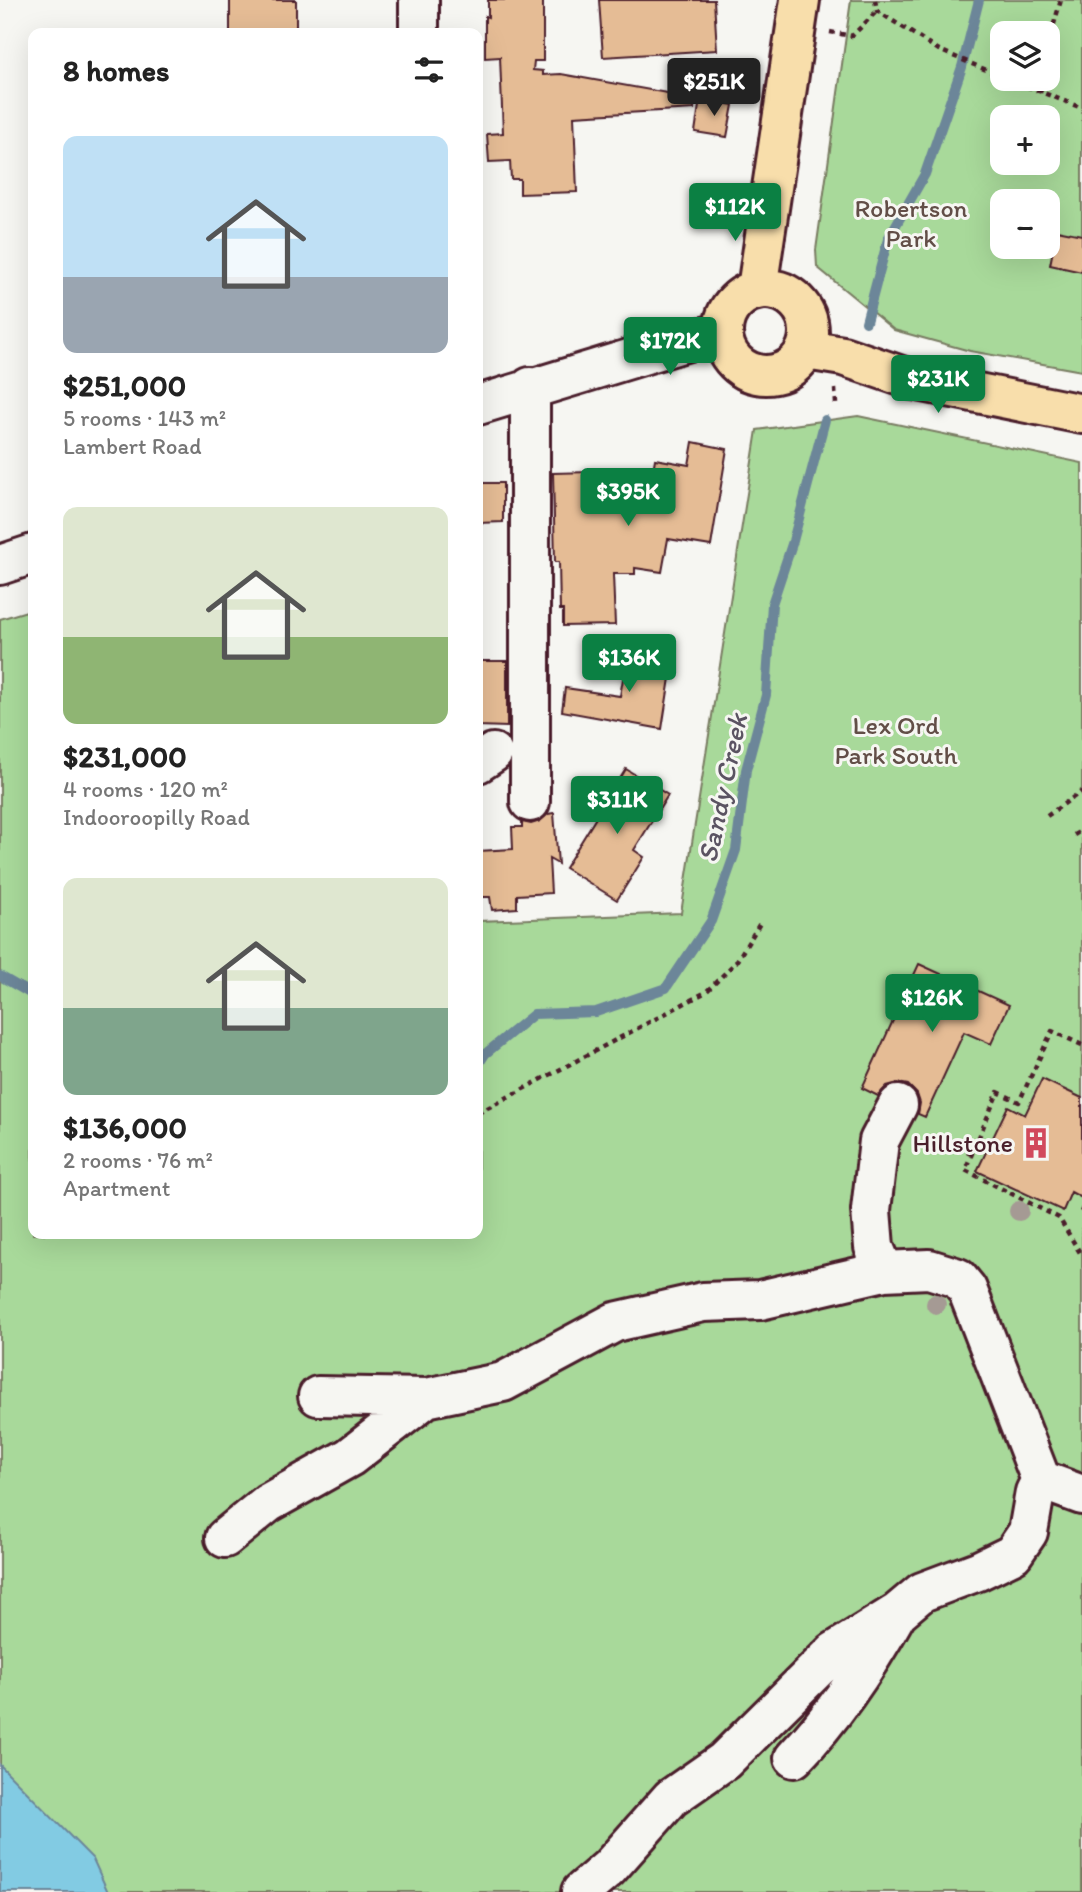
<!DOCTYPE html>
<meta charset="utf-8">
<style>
:root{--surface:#fff;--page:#f2f2f2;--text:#222;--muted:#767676;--accent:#0b8043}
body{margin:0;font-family:Itim,sans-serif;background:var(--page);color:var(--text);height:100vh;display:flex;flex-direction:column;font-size:26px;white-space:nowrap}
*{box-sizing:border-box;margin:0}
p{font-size:23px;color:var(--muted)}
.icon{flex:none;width:38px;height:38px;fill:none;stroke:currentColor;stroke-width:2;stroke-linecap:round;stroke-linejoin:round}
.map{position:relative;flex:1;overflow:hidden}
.side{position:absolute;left:28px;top:28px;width:455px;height:1211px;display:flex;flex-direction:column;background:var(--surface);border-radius:14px;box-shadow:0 7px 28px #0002}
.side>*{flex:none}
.tools{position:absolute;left:990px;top:21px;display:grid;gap:14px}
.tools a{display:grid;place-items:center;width:70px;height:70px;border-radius:14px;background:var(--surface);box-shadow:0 7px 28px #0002;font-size:35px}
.price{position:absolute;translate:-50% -60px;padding:0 16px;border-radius:7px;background:var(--accent);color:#fff;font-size:23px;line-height:46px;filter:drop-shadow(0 2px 4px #0008)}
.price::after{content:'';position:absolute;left:50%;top:42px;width:21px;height:16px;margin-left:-10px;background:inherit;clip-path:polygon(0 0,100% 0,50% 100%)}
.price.current{background:#222;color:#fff}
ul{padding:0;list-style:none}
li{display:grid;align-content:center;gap:14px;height:371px;padding:0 35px}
li span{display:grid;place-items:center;height:217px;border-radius:14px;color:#555}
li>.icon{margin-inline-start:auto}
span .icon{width:126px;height:126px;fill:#fffc;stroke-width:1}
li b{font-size:30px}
h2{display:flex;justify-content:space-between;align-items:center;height:84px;padding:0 35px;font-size:30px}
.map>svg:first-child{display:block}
.green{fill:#a8d99a;stroke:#797c62;stroke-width:2;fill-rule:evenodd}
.water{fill:#82cbe3;stroke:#6c8699;stroke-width:2}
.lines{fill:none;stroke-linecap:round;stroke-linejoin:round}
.stream{stroke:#6c8699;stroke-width:10}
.building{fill:#e5bc95;stroke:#4a1f2b;stroke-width:2}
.minor-casing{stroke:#4a1f2b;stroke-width:44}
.major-casing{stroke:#4a1f2b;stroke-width:44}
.path{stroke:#4a1f2b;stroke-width:4.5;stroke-dasharray:5 5;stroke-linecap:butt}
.minor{stroke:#f6f6f2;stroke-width:38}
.major{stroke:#f8deab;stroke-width:38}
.tree{fill:#a59a94}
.labels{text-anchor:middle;stroke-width:6;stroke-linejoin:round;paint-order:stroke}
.park-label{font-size:26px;fill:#624e47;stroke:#f6f6f2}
.poi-label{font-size:26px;fill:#4a1f2b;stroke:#f6f6f2;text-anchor:end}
.water-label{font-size:28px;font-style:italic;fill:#5b5362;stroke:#f6f6f2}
</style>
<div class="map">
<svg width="1082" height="1892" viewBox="0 0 1082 1892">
<rect width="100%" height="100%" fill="#f6f6f2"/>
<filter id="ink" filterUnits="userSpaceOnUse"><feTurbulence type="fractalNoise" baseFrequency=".0143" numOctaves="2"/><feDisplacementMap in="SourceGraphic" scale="14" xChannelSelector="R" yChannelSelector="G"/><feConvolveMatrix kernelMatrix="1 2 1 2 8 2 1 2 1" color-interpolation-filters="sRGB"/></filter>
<g filter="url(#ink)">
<path class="green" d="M851,0H1082V371L970,351L894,330L817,267L816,250ZM1003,33H1048V79H1003ZM1003,117H1048V163H1003ZM1003,201H1048V247H1003Z
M858,416L1082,463V1892H0V619L33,609V1234H478V921L681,913L757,430Z"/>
<path class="water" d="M0,1765L93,1859L108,1892H0Z"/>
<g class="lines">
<path class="stream" d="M866,322L888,239L925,174L962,67L979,0
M0,976L33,995
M478,1065L485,1054L534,1014L596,1012L666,988L711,921L736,850L746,770L766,695L772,604L793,541L825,420"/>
</g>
<path class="building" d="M230,0H296V33H230Z
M488,0H543V61H534L533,70L543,71V75L561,74L695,98L694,109L574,116L577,192L520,194V179H511L510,161L489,162L487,134L503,133L500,57L485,58V16L488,17Z
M599,0H714L717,50L603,57Z
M700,99L733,105L727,137L695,132Z
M1057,230L1082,235V272L1050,265Z
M693,442L727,449L711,546L668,539L662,572L635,568V574H613L615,625L563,626V610H560L559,562H555L553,473L592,472V483L651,482L655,459L689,465Z
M478,483H503V522L478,523Z
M628,650L673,659L662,729L562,711L565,688L620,696Z
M478,661H507V727L478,726Z
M626,769L668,795L634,850L644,857L617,900L565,868Z
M554,813L558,864L549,859L551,893L517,895V908L492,910L490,897H478V851L513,849L512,827H522V822L531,824L540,821L548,814Z
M919,964L1009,1005L991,1044L964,1032L925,1117L918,1114L920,1103L917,1094L908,1085L898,1083L887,1086L878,1096L862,1088Z
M1042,1079L1082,1098V1198L1071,1192L1063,1211L977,1171L1008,1106L1025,1115Z"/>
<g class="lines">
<defs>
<path id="minor" d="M419,0V33
M530,387V802
M478,405L698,338L723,333
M0,565L33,554
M478,763L493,753
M884,1271L874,1247L871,1210L879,1141L898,1105
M318,1396L426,1398L503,1382L615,1322L703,1302L760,1300L884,1271L929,1269L958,1278L967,1289L1041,1480
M225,1538L268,1503L350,1457L426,1398
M794,1758C835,1715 867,1667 896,1615
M581,1892L609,1868L671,1798L724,1761L834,1652L897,1613L922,1592L978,1571L1013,1554L1028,1532L1035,1492L1041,1480L1082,1495"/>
<path id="major" d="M723 332a43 43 0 1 1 86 0a43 43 0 1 1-86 0Z
M757,289L800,0
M806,350L843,356L913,380L1082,414"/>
</defs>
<use href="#minor" class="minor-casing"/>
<use href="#major" class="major-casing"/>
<path class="path" d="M875,0L877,11L939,50L1003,77
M830,32L852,36L877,11
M1048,44L1061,0
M1008,79L1082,108
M1040,93L1043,79
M835,389L836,404
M1047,816L1082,791
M1074,835L1082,830
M1082,1045L1052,1031L1019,1102L998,1092L965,1170L1059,1218L1082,1256
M478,1113L706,992L736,962L762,920
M958,1148L971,1154
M1080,1209L1082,1210"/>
<use href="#minor" class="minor"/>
<use href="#major" class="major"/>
</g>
<g class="tree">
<circle cx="1019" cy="1211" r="10"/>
<circle cx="936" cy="1304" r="10"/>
</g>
</g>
<defs>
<symbol id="building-bare" viewBox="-9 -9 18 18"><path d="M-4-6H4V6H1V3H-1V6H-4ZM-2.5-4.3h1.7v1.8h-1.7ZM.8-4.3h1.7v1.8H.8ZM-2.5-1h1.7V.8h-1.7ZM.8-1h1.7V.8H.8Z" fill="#d1495b" stroke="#f6f6f2" stroke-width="2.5" paint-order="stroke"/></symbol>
</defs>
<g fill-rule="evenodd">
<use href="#building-bare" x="1014" y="1121" width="44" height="44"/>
</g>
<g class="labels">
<g class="park-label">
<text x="911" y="217">Robertson<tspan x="911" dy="30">Park</tspan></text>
<text x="896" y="734">Lex Ord<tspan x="896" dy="30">Park South</tspan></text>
</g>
<g class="poi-label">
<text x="1013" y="1152">Hillstone</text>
</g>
<g class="water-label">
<text transform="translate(722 788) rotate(-78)" y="10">Sandy Creek</text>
</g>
</g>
</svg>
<div class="tools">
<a><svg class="icon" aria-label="layers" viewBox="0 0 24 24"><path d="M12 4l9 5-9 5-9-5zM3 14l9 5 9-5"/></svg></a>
<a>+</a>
<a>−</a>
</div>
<b class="price current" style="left:714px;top:118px">$251K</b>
<b class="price" style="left:735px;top:243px">$112K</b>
<b class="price" style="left:670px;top:377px">$172K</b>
<b class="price" style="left:938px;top:415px">$231K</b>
<b class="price" style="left:628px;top:528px">$395K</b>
<b class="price" style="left:629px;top:694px">$136K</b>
<b class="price" style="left:617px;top:836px">$311K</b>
<b class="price" style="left:932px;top:1034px">$126K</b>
<section class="side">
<h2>8 homes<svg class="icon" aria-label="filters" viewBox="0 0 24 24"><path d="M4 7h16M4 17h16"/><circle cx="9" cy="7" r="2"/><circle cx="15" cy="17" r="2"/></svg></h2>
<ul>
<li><span style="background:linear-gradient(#bfe0f5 65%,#9aa5b1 0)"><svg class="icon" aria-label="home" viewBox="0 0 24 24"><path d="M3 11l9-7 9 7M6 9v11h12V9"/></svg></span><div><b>$251,000</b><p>5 rooms · 143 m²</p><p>Lambert Road</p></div></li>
<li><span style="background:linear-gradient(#dfe7d0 60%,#8fb573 0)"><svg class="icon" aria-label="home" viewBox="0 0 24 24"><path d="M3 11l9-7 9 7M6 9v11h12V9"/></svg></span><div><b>$231,000</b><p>4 rooms · 120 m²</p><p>Indooroopilly Road</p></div></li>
<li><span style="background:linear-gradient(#dfe7d0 60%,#7fa58c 0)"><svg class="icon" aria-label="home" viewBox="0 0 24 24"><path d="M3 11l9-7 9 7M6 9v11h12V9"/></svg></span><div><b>$136,000</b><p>2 rooms · 76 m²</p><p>Apartment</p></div></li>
</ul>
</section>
</div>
